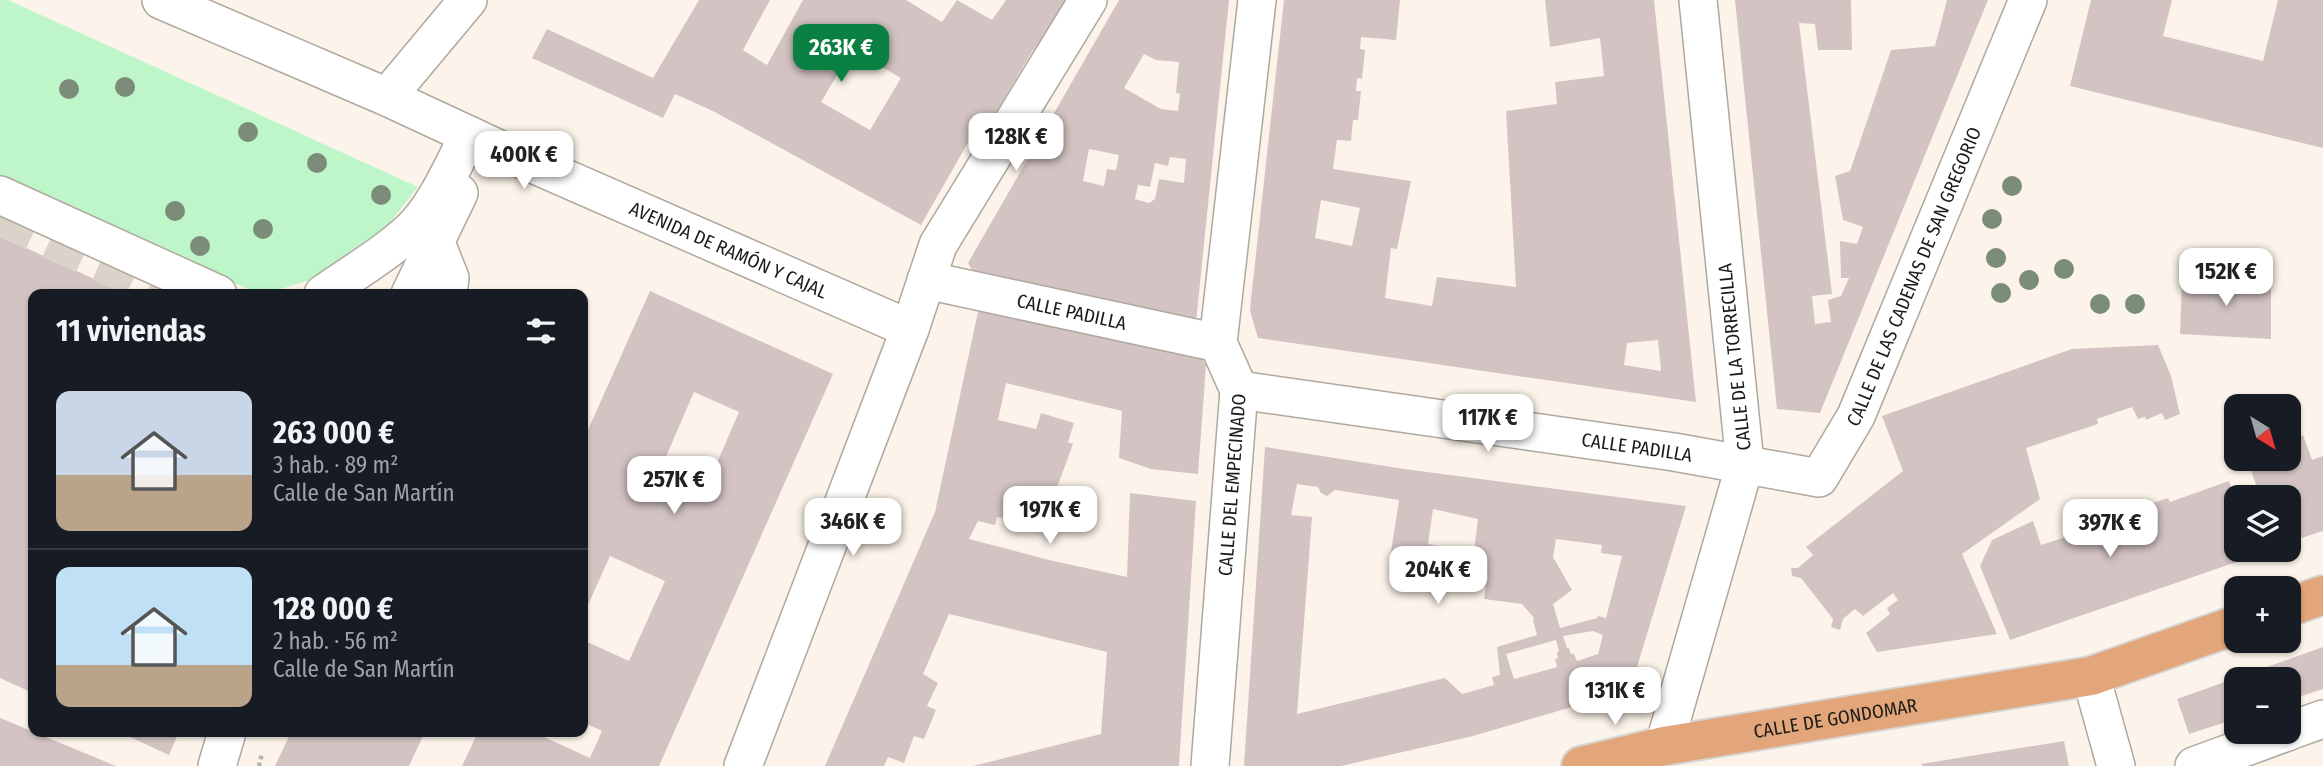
<!DOCTYPE html>
<html lang="es">
<meta charset="utf-8">
<style>
:root{--surface:#171b24;--page:#242831;--text:#f1f3f6;--muted:#9ea1a6;--line:#363941;--accent:#0b8043}
body{margin:0;font-family:"Fira Sans Condensed",sans-serif;background:var(--page);color:var(--text);height:100vh;display:flex;flex-direction:column;font-size:26px;white-space:nowrap}
*{box-sizing:border-box;margin:0}
p{font-size:23px;color:var(--muted)}
.icon{flex:none;width:38px;height:38px;fill:none;stroke:currentColor;stroke-width:2;stroke-linecap:round;stroke-linejoin:round}
.map{position:relative;flex:1;overflow:hidden}
.drawer{position:absolute;left:28px;top:289px;width:560px;height:448px;display:flex;flex-direction:column;background:var(--surface);border-radius:14px;box-shadow:0 2px 5px #0004}
.drawer>*{flex:none}
.needle{width:46px;rotate:143deg}
.buttons{position:absolute;left:2224px;top:394px;display:grid;gap:14px}
.buttons a{display:grid;place-items:center;width:77px;height:77px;border-radius:14px;background:var(--surface);box-shadow:0 2px 5px #0004;font-size:35px}
.price{position:absolute;translate:-50% -60px;padding:0 16px;border-radius:14px;background:#fff;color:#222;font-size:23px;line-height:46px;filter:drop-shadow(0 2px 4px #0008)}
.price::after{content:'';position:absolute;left:50%;top:42px;width:21px;height:16px;margin-left:-10px;background:inherit;clip-path:polygon(0 0,100% 0,50% 100%)}
.price.current{background:var(--accent);color:#fff}
ul{padding:0;list-style:none}
li{display:flex;align-items:center;gap:21px;height:175px;padding:0 28px}
li+li{border-top:2px solid var(--line)}
li span{display:grid;place-items:center;flex:none;width:196px;height:140px;border-radius:14px;color:#555}
li>.icon{margin-inline-start:auto}
span .icon{width:84px;height:84px;fill:#fffc;stroke-width:1}
li b{font-size:30px}
h2{display:flex;justify-content:space-between;align-items:center;height:84px;padding:0 28px;font-size:30px}
.map>svg:first-child{display:block}
.green{fill:#bef6ca}
.building{fill:#d3c4c3;fill-rule:evenodd}
.lines{fill:none;stroke-linecap:round;stroke-linejoin:round}
.minor-tunnel{stroke:#dbd3ca;stroke-width:37;stroke-dasharray:37 18;stroke-linecap:butt}
.minor-casing{stroke:#afa89e;stroke-width:40}
.major-casing{stroke:#d6d6d5;stroke-width:42}
.path{stroke:#b7b1a9;stroke-width:4.5;stroke-dasharray:3.5 3.5;stroke-linecap:butt}
.minor{stroke:#fff;stroke-width:37}
.major{stroke:#e3a67a;stroke-width:38}
.tree{fill:#7b8c79}
.labels{text-anchor:middle;stroke-width:6;stroke-linejoin:round;paint-order:stroke}
.street-label{font-size:19px;fill:#1d1b17;stroke:#fff}
</style>
<div class="map">
<svg width="2323" height="766" viewBox="0 0 2323 766">
<rect width="100%" height="100%" fill="#fcf4ea"/>
<path class="green" d="M0,0H8L418,187L384,230L311,280L280,289L253,291L28,194L0,179Z"/>
<path class="building" d="M699,0H770L743,50L767,65L803,0H906L942,22L957,0L992,20L1006,0H1069L1030,55L982,136L974,132L921,225L713,111L675,94L663,118L532,58L547,29L653,78ZM852,50L901,78L870,130L821,102Z
M1119,0H1229L1196,322L975,275L968,263ZM1144,54L1156,60L1179,62L1176,93L1180,94L1178,111L1161,109L1124,88ZM1089,149L1119,155L1116,170L1107,169L1104,186L1083,181ZM1170,157L1186,159L1184,183L1159,179L1155,199L1149,203L1135,199L1138,185L1150,187L1155,163L1168,166Z
M1284,0H1400L1396,40L1361,37L1360,49L1365,50L1362,79L1357,78L1356,91H1361L1358,120H1353L1351,141L1337,140L1333,169L1411,181L1397,249L1391,248L1385,298L1432,306L1437,277L1516,287L1506,111L1557,104L1555,82L1604,76L1600,38L1550,47L1545,0H1654L1696,402L1258,338L1250,311L1251,299ZM1321,200L1360,208L1352,246L1315,238ZM1658,340L1661,371L1624,365L1627,343Z
M1735,0H1851L1852,50H1818L1815,24L1799,23L1832,294L1812,296L1815,324L1831,322L1828,300L1841,296L1849,278H1841L1840,241L1857,244L1863,227L1843,220L1835,176L1850,171L1891,50L1935,46L1947,0H1988L1820,413L1777,409Z
M2091,0H2172L2163,36L2263,61L2278,0H2323V148L2070,86Z
M0,236L127,294H33V693L0,678Z
M2182,277L2271,281V339L2180,334Z
M650,291L833,374L659,766H462L478,732H533L590,758L602,731L583,722V640L629,661L665,581L610,556L583,616V441ZM694,392L739,412L703,495L658,475Z
M979,307L1199,354L1206,365L1198,474L1151,469L1119,458L1122,411L1006,383L998,420L1036,429L1041,413L1074,423L1068,442L1073,444L1052,501L1022,495L1015,520L997,517L995,525L978,521L969,539L1049,560L1127,577L1130,493L1196,501L1179,766H973L1101,734L1107,652L949,614L923,674L938,683L927,706L936,710L924,739L914,736L904,763L888,757L884,766H825L935,512Z
M2158,345L2171,376L2180,414L2165,420L2162,413L2146,420L2145,417L2138,419L2132,407L2097,419L2098,424L2026,448L2040,499L1962,554L1997,634L1877,652L1866,633L1890,614L1887,608L1898,600L1893,593L1863,616L1855,609L1843,619L1840,630L1831,627L1833,619L1801,578L1792,576L1791,568H1798L1813,555L1806,547L1903,471L1882,416L2072,349Z
M2303,435L2312,460L2323,456V531L2289,542V497H2260L2247,458H2289V440Z
M1265,447L1404,469L1686,506L1630,690L1473,736L1341,766H1244ZM1297,484L1318,487L1321,493L1327,496L1335,490L1399,500L1390,558L1404,560V566L1447,572L1450,548L1428,544L1433,509L1478,519L1470,584L1486,587L1484,599L1522,604L1534,618L1533,620L1537,635L1497,647L1500,675L1492,677L1494,685L1462,694L1445,678L1297,714L1312,517L1291,515ZM1556,539L1602,545L1601,553L1622,556L1606,618L1598,616L1597,618L1560,628L1553,604L1572,590L1553,557ZM1593,631L1603,635L1598,654L1577,661L1574,654H1571L1569,648H1567L1563,636ZM1556,640L1559,651L1557,652L1558,658L1555,659L1557,667L1514,679L1506,654Z
M2229,481L2236,504V550H2251L2254,556L2010,640L1980,566L1992,540L2033,521L2041,545L2069,536L2068,532L2086,526L2085,522L2149,499L2150,504L2168,498L2170,502Z
M2323,647V689L2289,700V679H2236V731L2230,734L2226,722L2189,734L2177,699Z
M0,718L116,766H0Z
M119,732H179L169,755Z
M291,732H425L409,766H275Z
M2064,741L2069,766H1922L1921,764Z"/>
<g class="lines">
<path class="minor-tunnel" d="M0,217L168,294"/>
<defs>
<g id="minor">
<path id="s1" d="M161,0L387,97L501,150L910,329"/>
<path d="M387,97L468,0"/>
<path d="M0,195L218,294"/>
<path d="M436,243L450,278L448,294"/>
<path id="s2" d="M926,280L1218,343"/>
<path d="M323,294C350,275 397,247 418,223C440,197 453,165 469,135"/>
<path d="M410,294L459,193"/>
<path id="s3" d="M1239,390L1674,452L1819,478L1856,416L2028,0"/>
<path d="M2091,676L2116,766"/>
<path d="M2289,731L2323,719"/>
<path d="M1664,746L1745,464L1698,0"/>
<path d="M217,766L227,732"/>
<path d="M743,766L910,329L938,245L1088,0"/>
<path id="s4" d="M1210,766L1239,390L1218,343L1257,0"/>
<path d="M2194,766L2287,732"/>
</g>
<g id="major">
<path d="M2289,607L2323,595"/>
<path id="s5" d="M1581,766L1664,746L2091,676L2236,625"/>
</g>
</defs>
<use href="#minor" class="minor-casing"/>
<use href="#major" class="major-casing"/>
<path class="path" d="M259,766L262,753"/>
<use href="#minor" class="minor"/>
<use href="#major" class="major"/>
</g>
<g class="tree">
<circle cx="125" cy="87" r="10"/>
<circle cx="69" cy="89" r="10"/>
<circle cx="248" cy="132" r="10"/>
<circle cx="317" cy="163" r="10"/>
<circle cx="2012" cy="186" r="10"/>
<circle cx="381" cy="195" r="10"/>
<circle cx="175" cy="211" r="10"/>
<circle cx="1992" cy="219" r="10"/>
<circle cx="263" cy="229" r="10"/>
<circle cx="200" cy="246" r="10"/>
<circle cx="1996" cy="258" r="10"/>
<circle cx="2064" cy="269" r="10"/>
<circle cx="2029" cy="280" r="10"/>
<circle cx="2001" cy="293" r="10"/>
<circle cx="2100" cy="304" r="10"/>
<circle cx="2135" cy="304" r="10"/>
</g>
<g class="labels">
<g class="street-label">
<text dy="7" stroke="none"><textPath href="#s1" startOffset="620">AVENIDA DE RAMÓN Y CAJAL</textPath></text>
<text dy="7" stroke="none"><textPath href="#s3" startOffset="810">CALLE DE LAS CADENAS DE SAN GREGORIO</textPath></text>
<text dy="7" stroke="none"><textPath href="#s2" startOffset="149">CALLE PADILLA</textPath></text>
<text transform="translate(1734 357) rotate(-96)" y="7">CALLE DE LA TORRECILLA</text>
<text dy="7" stroke="none"><textPath href="#s3" startOffset="402">CALLE PADILLA</textPath></text>
<text dy="7" stroke="none"><textPath href="#s4" startOffset="282">CALLE DEL EMPECINADO</textPath></text>
<text dy="7" stroke="none"><textPath href="#s5" startOffset="259">CALLE DE GONDOMAR</textPath></text>
</g>
</g>
</svg>
<div class="buttons">
<a><svg class="needle" viewBox="-14 -14 28 28"><path d="M0-13l5 13h-10z" fill="#e53935"/><path d="M0 13l5-13h-10z" fill="#9ea1a6"/></svg></a>
<a><svg class="icon" aria-label="layers" viewBox="0 0 24 24"><path d="M12 4l9 5-9 5-9-5zM3 14l9 5 9-5"/></svg></a>
<a>+</a>
<a>−</a>
</div>
<b class="price current" style="left:841px;top:84px">263K €</b>
<b class="price" style="left:1016px;top:173px">128K €</b>
<b class="price" style="left:524px;top:191px">400K €</b>
<b class="price" style="left:2226px;top:308px">152K €</b>
<b class="price" style="left:1488px;top:454px">117K €</b>
<b class="price" style="left:674px;top:516px">257K €</b>
<b class="price" style="left:1050px;top:546px">197K €</b>
<b class="price" style="left:853px;top:558px">346K €</b>
<b class="price" style="left:2110px;top:559px">397K €</b>
<b class="price" style="left:1438px;top:606px">204K €</b>
<b class="price" style="left:1615px;top:727px">131K €</b>
<section class="drawer">
<h2>11 viviendas<svg class="icon" aria-label="filters" viewBox="0 0 24 24"><path d="M4 7h16M4 17h16"/><circle cx="9" cy="7" r="2"/><circle cx="15" cy="17" r="2"/></svg></h2>
<ul>
<li><span style="background:linear-gradient(#c9d6e8 60%,#b9a48a 0)"><svg class="icon" aria-label="home" viewBox="0 0 24 24"><path d="M3 11l9-7 9 7M6 9v11h12V9"/></svg></span><div><b>263 000 €</b><p>3 hab. · 89 m²</p><p>Calle de San Martín</p></div></li>
<li><span style="background:linear-gradient(#bfe0f5 70%,#b9a48a 0)"><svg class="icon" aria-label="home" viewBox="0 0 24 24"><path d="M3 11l9-7 9 7M6 9v11h12V9"/></svg></span><div><b>128 000 €</b><p>2 hab. · 56 m²</p><p>Calle de San Martín</p></div></li>
</ul>
</section>
</div>
